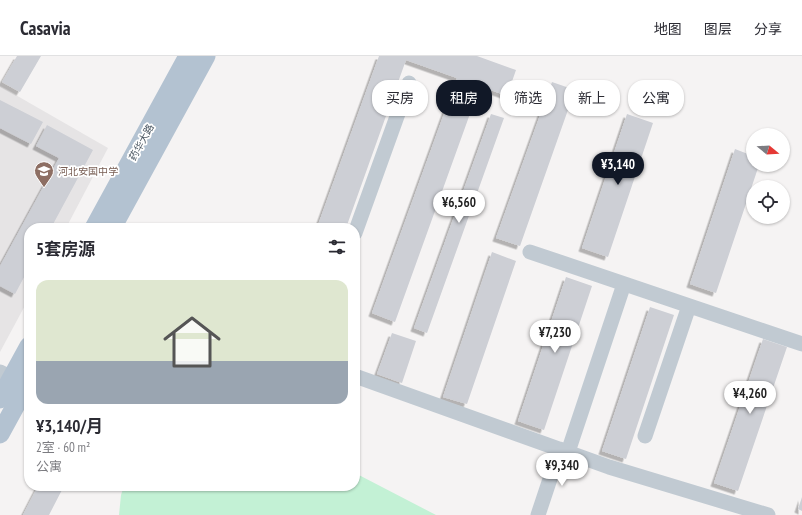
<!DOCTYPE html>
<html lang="zh">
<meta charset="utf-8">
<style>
:root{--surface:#fff;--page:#f2f2f3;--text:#2b2b33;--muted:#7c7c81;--line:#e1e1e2;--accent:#111827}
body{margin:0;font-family:"PT Sans Narrow","Noto Sans SC",sans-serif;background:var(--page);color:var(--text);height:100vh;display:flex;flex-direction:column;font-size:15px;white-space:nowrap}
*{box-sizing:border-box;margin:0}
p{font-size:13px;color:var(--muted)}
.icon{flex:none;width:22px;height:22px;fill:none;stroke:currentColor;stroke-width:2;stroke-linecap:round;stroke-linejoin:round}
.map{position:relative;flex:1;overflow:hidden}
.sheet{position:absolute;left:24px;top:167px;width:336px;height:268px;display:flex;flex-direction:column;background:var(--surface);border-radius:16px;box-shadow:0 1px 3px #0004}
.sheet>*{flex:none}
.hud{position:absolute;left:372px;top:24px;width:370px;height:36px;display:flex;gap:8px}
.needle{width:26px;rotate:108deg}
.controls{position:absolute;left:746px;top:72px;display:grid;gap:8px}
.controls a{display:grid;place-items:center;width:44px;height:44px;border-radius:50%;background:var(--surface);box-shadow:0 1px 3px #0004;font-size:20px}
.price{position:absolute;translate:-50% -34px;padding:0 9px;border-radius:14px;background:#fff;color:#222;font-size:13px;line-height:26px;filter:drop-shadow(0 1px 2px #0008)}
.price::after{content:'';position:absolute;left:50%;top:24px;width:12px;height:9px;margin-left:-6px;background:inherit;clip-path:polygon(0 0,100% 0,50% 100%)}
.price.current{background:var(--accent);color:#fff}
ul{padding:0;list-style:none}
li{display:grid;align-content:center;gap:8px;height:212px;padding:0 12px}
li+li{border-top:1px solid var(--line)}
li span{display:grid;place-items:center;height:124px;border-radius:12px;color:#555}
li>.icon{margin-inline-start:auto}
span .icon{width:72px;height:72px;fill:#fffc;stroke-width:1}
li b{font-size:17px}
h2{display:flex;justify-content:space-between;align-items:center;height:48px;padding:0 12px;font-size:17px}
.chip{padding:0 14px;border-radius:16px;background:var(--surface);box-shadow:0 1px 3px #0004;font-size:14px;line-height:36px}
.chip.current{background:var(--accent);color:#fff}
header{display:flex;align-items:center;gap:24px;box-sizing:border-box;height:56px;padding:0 20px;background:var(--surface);border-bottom:1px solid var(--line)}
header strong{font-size:19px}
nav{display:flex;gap:22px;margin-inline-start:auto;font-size:14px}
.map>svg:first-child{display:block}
.education{fill:#e6e4e5}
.green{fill:#c3f1d5}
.building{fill:#cdcfd5;filter:url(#shadow)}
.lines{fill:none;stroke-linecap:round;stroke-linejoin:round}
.minor{stroke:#c1cad2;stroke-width:15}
.major{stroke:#b3c2d1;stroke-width:19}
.labels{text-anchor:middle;stroke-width:3.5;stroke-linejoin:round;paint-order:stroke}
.street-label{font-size:10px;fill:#4a5661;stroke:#fff}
.education-label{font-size:10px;fill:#785e54;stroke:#fff;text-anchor:start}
</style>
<header>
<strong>Casavia</strong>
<nav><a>地图</a><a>图层</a><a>分享</a></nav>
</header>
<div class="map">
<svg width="802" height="459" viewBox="0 0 802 459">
<defs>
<filter id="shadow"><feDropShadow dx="-3.5" dy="3.5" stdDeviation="0" flood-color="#0004"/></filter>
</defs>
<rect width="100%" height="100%" fill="#f5f3f3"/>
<path class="education" d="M0,30L108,92L66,172H29V242L0,296Z"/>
<path class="green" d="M355,417L436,459H119L121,439L124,430H355Z"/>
<path class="building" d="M17,0H41L20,36L2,26Z
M379,0H477L516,14L507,40L480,30L395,266L372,257L457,22L406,4L346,172H317Z
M552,26L575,34L520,190L496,182Z
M0,44L43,66L31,88L0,72Z
M491,58L504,62L427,277L414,272Z
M627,58L653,67L608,201L582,192Z
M47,69L93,94L51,172H29V212L15,238L0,230V210L59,102L36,90Z
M735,93L753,100V109H759L716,237L690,228Z
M492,196L516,205L467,348L443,341Z
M566,221L592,230L544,374L518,365Z
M650,251L674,259L626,403L602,395Z
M392,277L416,285L402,327L377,318Z
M763,283L787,291L738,435L714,427Z
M38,430H64L49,459H23Z
M802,441V455L798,453Z"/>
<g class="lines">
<path class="minor" d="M355,177L409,27
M530,196L802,288
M0,316L12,322
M355,320L609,411L768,459
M645,380L689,250
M568,396L624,228
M538,459L560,393"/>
<path class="major" d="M94,172L188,0
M112,172L206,0
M0,343L29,290
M0,378L29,325"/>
</g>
<defs>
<symbol id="school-pin" viewBox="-11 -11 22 30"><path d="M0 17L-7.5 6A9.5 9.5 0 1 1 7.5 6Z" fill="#8d6e63" stroke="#fff"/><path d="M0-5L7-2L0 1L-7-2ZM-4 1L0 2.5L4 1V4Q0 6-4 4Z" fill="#fff"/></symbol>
</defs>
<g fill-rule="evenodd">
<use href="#school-pin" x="33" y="104" width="22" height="30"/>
</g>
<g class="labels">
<g class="street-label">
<text transform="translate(141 86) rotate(-61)" y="4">药华大路</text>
</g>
<g class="education-label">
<text x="58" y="119">河北安国中学</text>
</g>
</g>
</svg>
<div class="controls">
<a><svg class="needle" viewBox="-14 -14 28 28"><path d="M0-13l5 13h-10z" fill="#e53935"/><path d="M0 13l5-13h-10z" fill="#7c7c81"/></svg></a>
<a><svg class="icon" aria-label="locate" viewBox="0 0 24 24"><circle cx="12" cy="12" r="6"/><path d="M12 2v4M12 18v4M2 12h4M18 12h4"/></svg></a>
</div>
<b class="price current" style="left:618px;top:130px">¥3,140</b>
<b class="price" style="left:459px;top:168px">¥6,560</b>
<b class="price" style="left:555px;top:298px">¥7,230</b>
<b class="price" style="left:750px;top:359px">¥4,260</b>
<b class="price" style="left:562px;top:431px">¥9,340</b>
<div class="hud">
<a class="chip">买房</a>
<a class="chip current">租房</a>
<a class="chip">筛选</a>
<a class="chip">新上</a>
<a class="chip">公寓</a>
</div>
<section class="sheet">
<h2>5套房源<svg class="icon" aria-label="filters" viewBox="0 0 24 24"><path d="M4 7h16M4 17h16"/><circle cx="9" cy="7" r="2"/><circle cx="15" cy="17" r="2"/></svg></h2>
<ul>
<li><span style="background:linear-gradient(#dfe7d0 65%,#9aa5b1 0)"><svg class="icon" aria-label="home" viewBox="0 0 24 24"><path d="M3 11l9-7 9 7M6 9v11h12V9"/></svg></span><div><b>¥3,140/月</b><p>2室 · 60 m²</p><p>公寓</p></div></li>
</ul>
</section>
</div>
